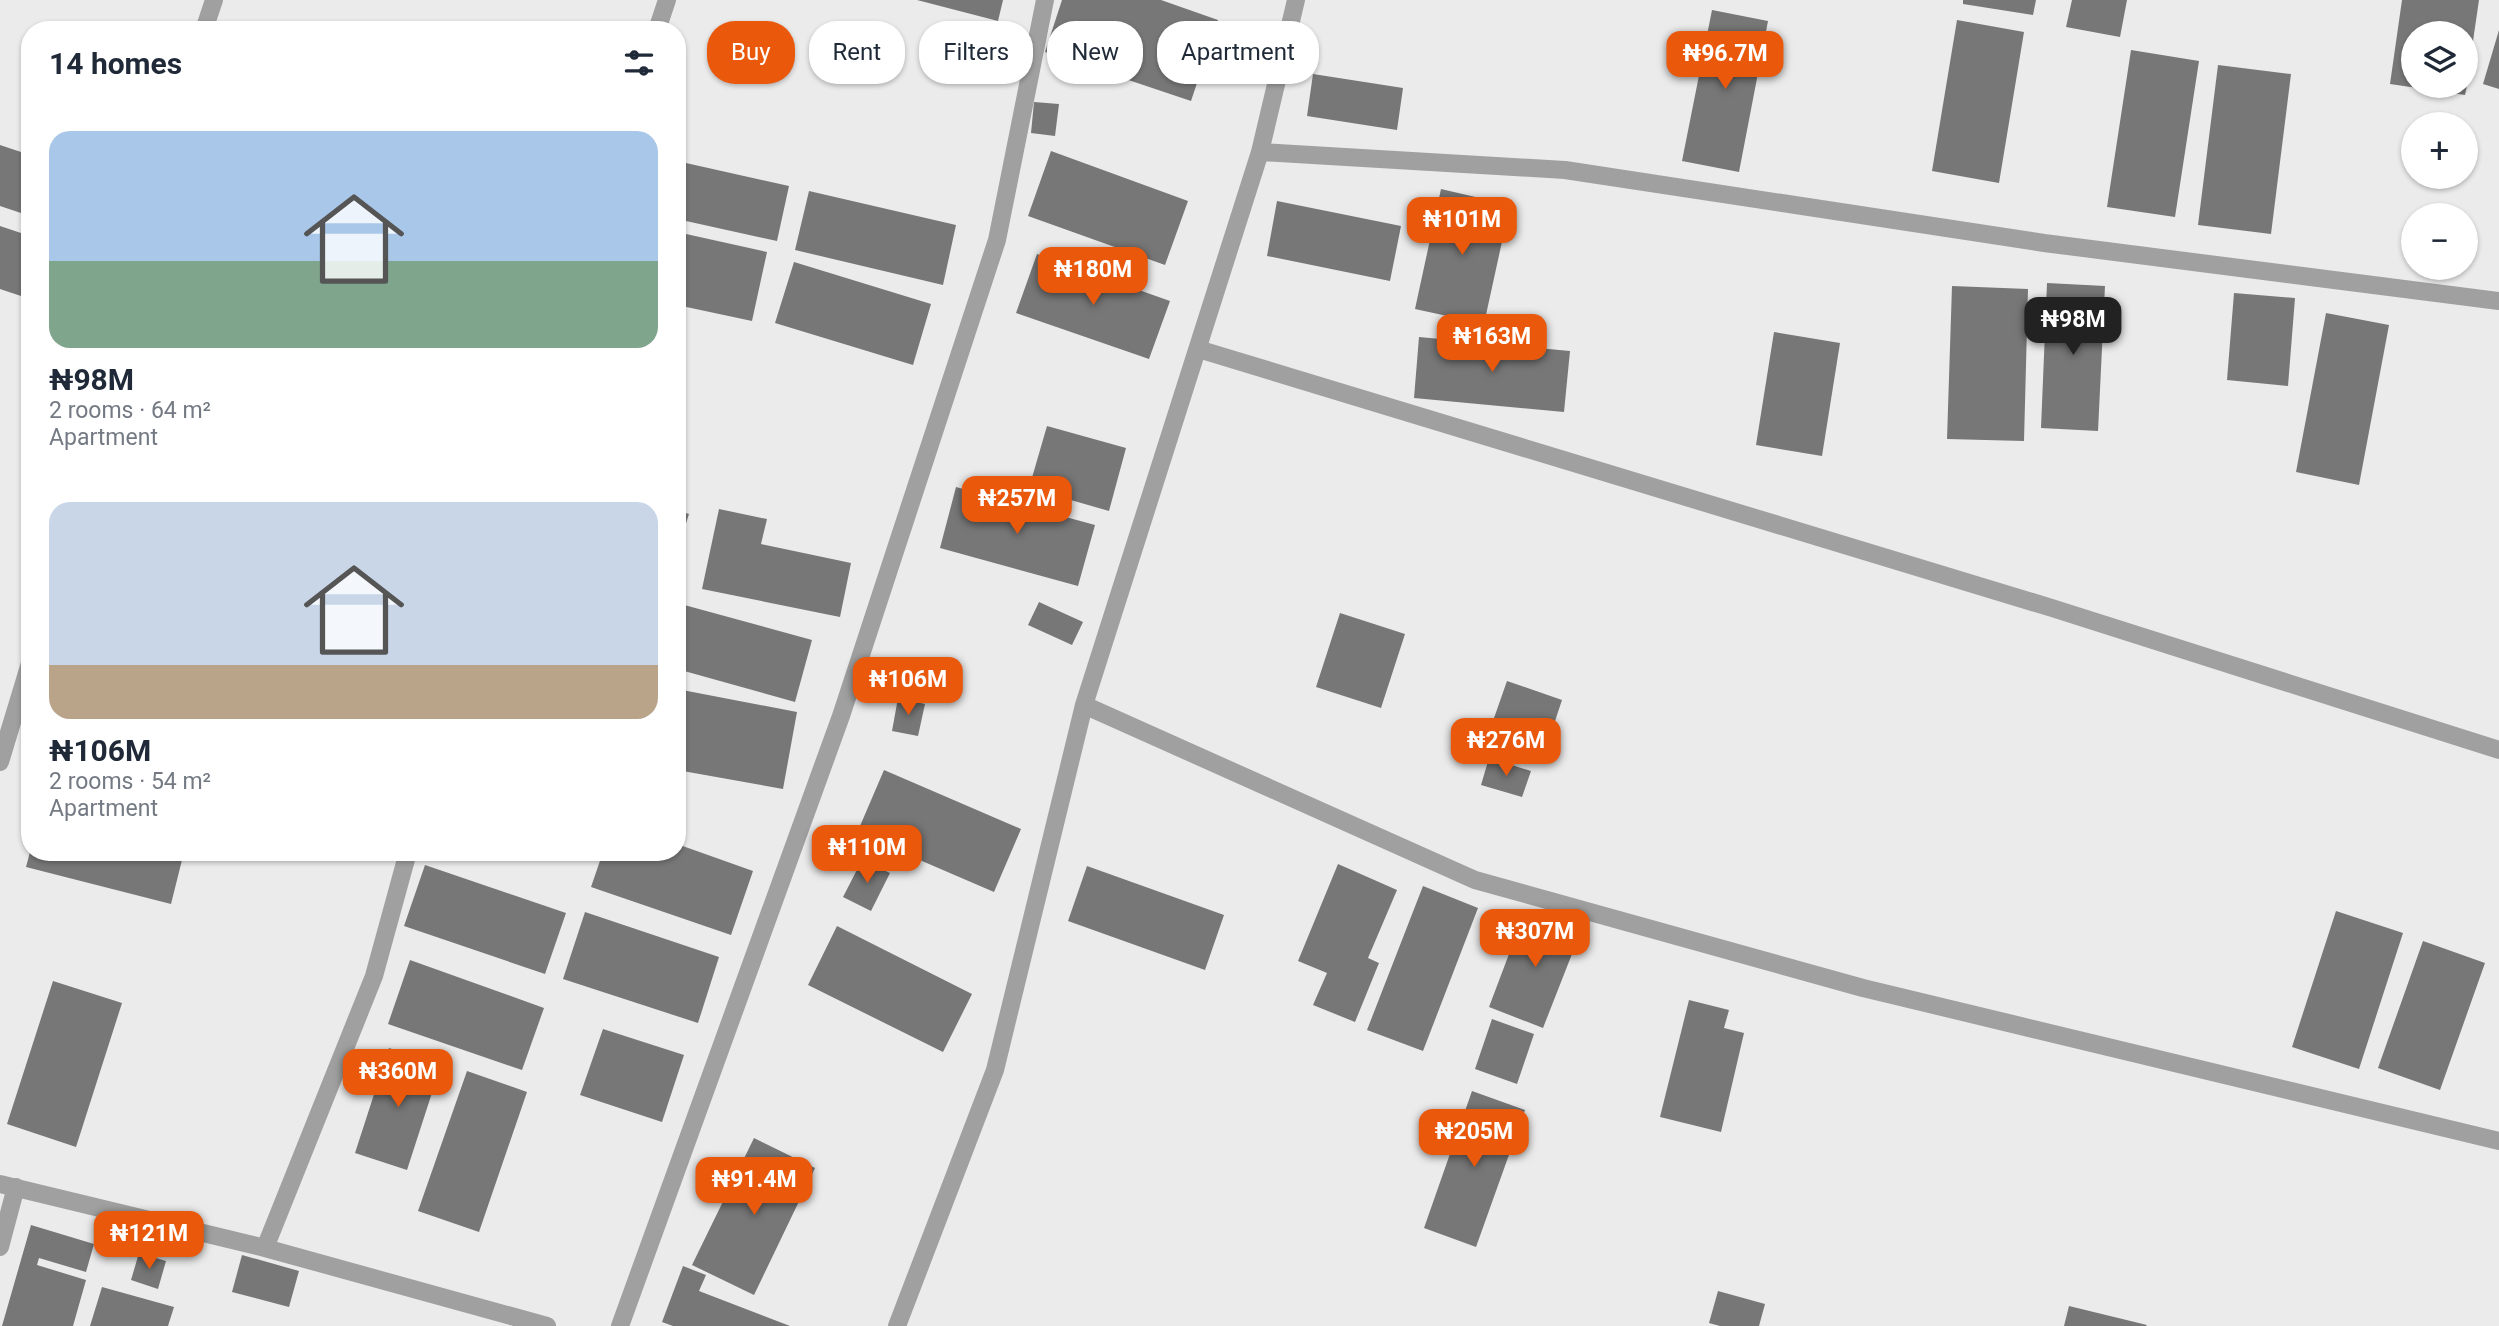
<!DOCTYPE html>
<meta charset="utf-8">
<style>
:root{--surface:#fff;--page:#f6f6f7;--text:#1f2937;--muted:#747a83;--accent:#ea580c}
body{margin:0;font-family:Roboto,sans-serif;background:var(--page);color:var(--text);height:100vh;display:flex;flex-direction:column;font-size:26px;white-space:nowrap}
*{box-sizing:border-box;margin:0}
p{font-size:23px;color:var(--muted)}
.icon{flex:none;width:38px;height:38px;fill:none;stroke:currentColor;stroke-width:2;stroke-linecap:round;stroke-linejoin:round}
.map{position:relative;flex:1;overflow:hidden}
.panel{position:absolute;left:21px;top:21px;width:665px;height:840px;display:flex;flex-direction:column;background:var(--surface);border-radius:28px;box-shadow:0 2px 5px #0004}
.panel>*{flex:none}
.guide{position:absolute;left:707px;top:21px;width:665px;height:63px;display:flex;gap:14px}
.buttons{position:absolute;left:2401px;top:21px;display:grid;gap:14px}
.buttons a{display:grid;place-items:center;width:77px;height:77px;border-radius:50%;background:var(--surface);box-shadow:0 2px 5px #0004;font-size:35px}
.price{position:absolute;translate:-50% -60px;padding:0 16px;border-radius:14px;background:var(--accent);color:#fff;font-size:23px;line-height:46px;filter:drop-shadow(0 2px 4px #0008)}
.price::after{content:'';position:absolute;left:50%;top:42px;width:21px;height:16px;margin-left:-10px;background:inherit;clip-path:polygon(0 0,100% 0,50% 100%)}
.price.current{background:#222;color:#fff}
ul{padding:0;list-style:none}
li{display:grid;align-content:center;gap:14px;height:371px;padding:0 28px}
li span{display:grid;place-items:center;height:217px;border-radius:21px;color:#555}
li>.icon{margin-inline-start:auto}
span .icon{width:126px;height:126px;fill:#fffc;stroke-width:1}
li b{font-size:30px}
h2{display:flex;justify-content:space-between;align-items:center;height:84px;padding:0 28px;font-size:30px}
.chip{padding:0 24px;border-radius:28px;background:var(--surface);box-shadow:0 2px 5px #0004;font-size:24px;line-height:63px}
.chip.current{background:var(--accent);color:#fff}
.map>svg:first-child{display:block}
.building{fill:#787777}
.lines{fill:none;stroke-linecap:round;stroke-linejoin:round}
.minor{stroke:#a1a0a0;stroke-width:18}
</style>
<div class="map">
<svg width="2499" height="1326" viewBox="0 0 2499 1326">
<rect width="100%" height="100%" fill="#ebebec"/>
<path class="building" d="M917,0H1003L998,21Z
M1062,0H1161L1218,20L1191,101L1045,52Z
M1963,0H2036L2033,15L1963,4Z
M2072,0H2127L2120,37L2066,27Z
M2402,0H2479L2467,82L2466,33H2413V86H2467L2465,95L2390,84Z
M1712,10L1768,21L1739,172L1682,161Z
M1957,20L2024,32L1999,183L1932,171Z
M2499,30V89L2483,84Z
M2131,50L2199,61L2175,217L2107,207Z
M2218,65L2291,74L2271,234L2198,225Z
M1313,74L1403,88L1397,130L1307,116Z
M1034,102L1059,104L1055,136L1031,133Z
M0,145L30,155V216L0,206Z
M1051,151L1188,201L1165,265L1028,216Z
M677,161L789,186L777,241L677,219Z
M1441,189L1510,205L1484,324L1415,309Z
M809,191L956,225L943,285L795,250Z
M1277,201L1401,226L1390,281L1267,256Z
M0,226L30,236V299L0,289Z
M677,232L767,252L752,321L677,305Z
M1037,254L1170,301L1149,359L1016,313Z
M794,262L931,304L913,365L775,323Z
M2047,283L2105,286L2098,431L2041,428Z
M1952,286L2028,289L2024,441L1947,439Z
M2234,293L2295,298L2288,386L2227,380Z
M2326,313L2389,325L2359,485L2296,472Z
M1774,332L1840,343L1822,456L1756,445Z
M1419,337L1570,351L1564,412L1414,398Z
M1047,426L1126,448L1109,511L1029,488Z
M956,487L1095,525L1078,586L940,548Z
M719,509L767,519L761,544L851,563L840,617L702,589Z
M677,510L689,514L678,548H677Z
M1039,602L1083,622L1072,645L1028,625Z
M677,603L812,640L795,702L677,669Z
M1340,613L1405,634L1381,708L1316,687Z
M1507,681L1562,700L1543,757L1487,738Z
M677,689L797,712L783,789L677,770Z
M898,698L925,704L918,736L892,731Z
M1489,758L1531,771L1522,797L1481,785Z
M884,770L1021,829L994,892L857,833Z
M677,844L753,871L731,935L591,887L603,852H677Z
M30,852H184L171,904L26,867Z
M862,860L890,873L871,911L843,897Z
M1338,864L1397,890L1368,958L1379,963L1355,1022L1313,1005L1327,973L1298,961Z
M425,865L566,913L545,974L404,926Z
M1087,866L1224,915L1205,970L1068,921Z
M1423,886L1478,908L1423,1051L1367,1030Z
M1526,909L1581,931L1543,1028L1489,1007Z
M2336,911L2403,933L2359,1069L2292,1047Z
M585,912L719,957L698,1023L563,979Z
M837,926L972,994L943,1052L808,985Z
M2423,941L2485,963L2440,1090L2378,1068Z
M410,960L544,1008L522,1070L388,1024Z
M53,981L122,1003L76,1147L7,1124Z
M1689,1000L1729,1010L1724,1028L1744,1033L1721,1132L1660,1117Z
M1492,1019L1534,1034L1517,1084L1475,1069Z
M603,1029L684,1055L662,1122L580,1095Z
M389,1048L441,1065L407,1170L355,1153Z
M467,1071L527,1092L479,1232L418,1211Z
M1472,1091L1525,1110L1476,1247L1424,1228Z
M754,1138L815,1168L754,1295L692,1265Z
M31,1225L94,1244L86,1272L39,1258L37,1265L86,1280L73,1326H2Z
M139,1253L166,1261L158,1289L131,1280Z
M242,1255L299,1271L289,1307L232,1292Z
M683,1266L706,1275L699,1291L790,1326H673L662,1322Z
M102,1287L174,1307L168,1326H90Z
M1718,1291L1765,1304L1759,1326H1720L1709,1323Z
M2069,1306L2147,1325L2146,1326H2064Z"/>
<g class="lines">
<path class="minor" d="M204,30L214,0
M657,30L667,0
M1260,152L1565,170L2044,243L2499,301
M1198,349L2052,608L2499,750
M1084,705L1475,880L1863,988L2499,1141
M0,762L30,663
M0,1184L265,1248L547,1326
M0,1247L16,1187
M265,1248L374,976L408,852
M620,1326L841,716L997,240L1045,0
M897,1326L995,1070L1084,705L1260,152L1296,0"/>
</g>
</svg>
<div class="buttons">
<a><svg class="icon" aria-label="layers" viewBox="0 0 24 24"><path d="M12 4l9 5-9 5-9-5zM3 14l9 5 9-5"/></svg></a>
<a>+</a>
<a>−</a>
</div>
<b class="price" style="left:1725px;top:91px">₦96.7M</b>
<b class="price" style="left:1462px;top:257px">₦101M</b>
<b class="price" style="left:1093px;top:307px">₦180M</b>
<b class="price current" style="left:2073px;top:357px">₦98M</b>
<b class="price" style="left:1492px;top:374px">₦163M</b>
<b class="price" style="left:1017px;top:536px">₦257M</b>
<b class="price" style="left:908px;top:717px">₦106M</b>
<b class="price" style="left:1506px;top:778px">₦276M</b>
<b class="price" style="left:867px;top:885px">₦110M</b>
<b class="price" style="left:1535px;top:969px">₦307M</b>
<b class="price" style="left:398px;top:1109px">₦360M</b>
<b class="price" style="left:1474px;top:1169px">₦205M</b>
<b class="price" style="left:754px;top:1217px">₦91.4M</b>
<b class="price" style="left:149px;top:1271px">₦121M</b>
<div class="guide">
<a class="chip current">Buy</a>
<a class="chip">Rent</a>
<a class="chip">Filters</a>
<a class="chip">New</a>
<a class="chip">Apartment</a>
</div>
<section class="panel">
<h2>14 homes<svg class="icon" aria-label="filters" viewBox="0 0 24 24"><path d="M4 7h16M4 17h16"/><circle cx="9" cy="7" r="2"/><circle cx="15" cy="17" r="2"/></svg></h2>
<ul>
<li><span style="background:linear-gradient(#a9c7e8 60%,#7fa58c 0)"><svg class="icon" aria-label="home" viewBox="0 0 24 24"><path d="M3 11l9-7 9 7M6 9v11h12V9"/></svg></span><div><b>₦98M</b><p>2 rooms · 64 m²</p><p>Apartment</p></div></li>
<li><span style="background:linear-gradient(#c9d6e8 75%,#b9a48a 0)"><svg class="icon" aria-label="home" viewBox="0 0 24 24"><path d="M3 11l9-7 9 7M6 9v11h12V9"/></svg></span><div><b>₦106M</b><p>2 rooms · 54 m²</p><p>Apartment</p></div></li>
</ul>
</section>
</div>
